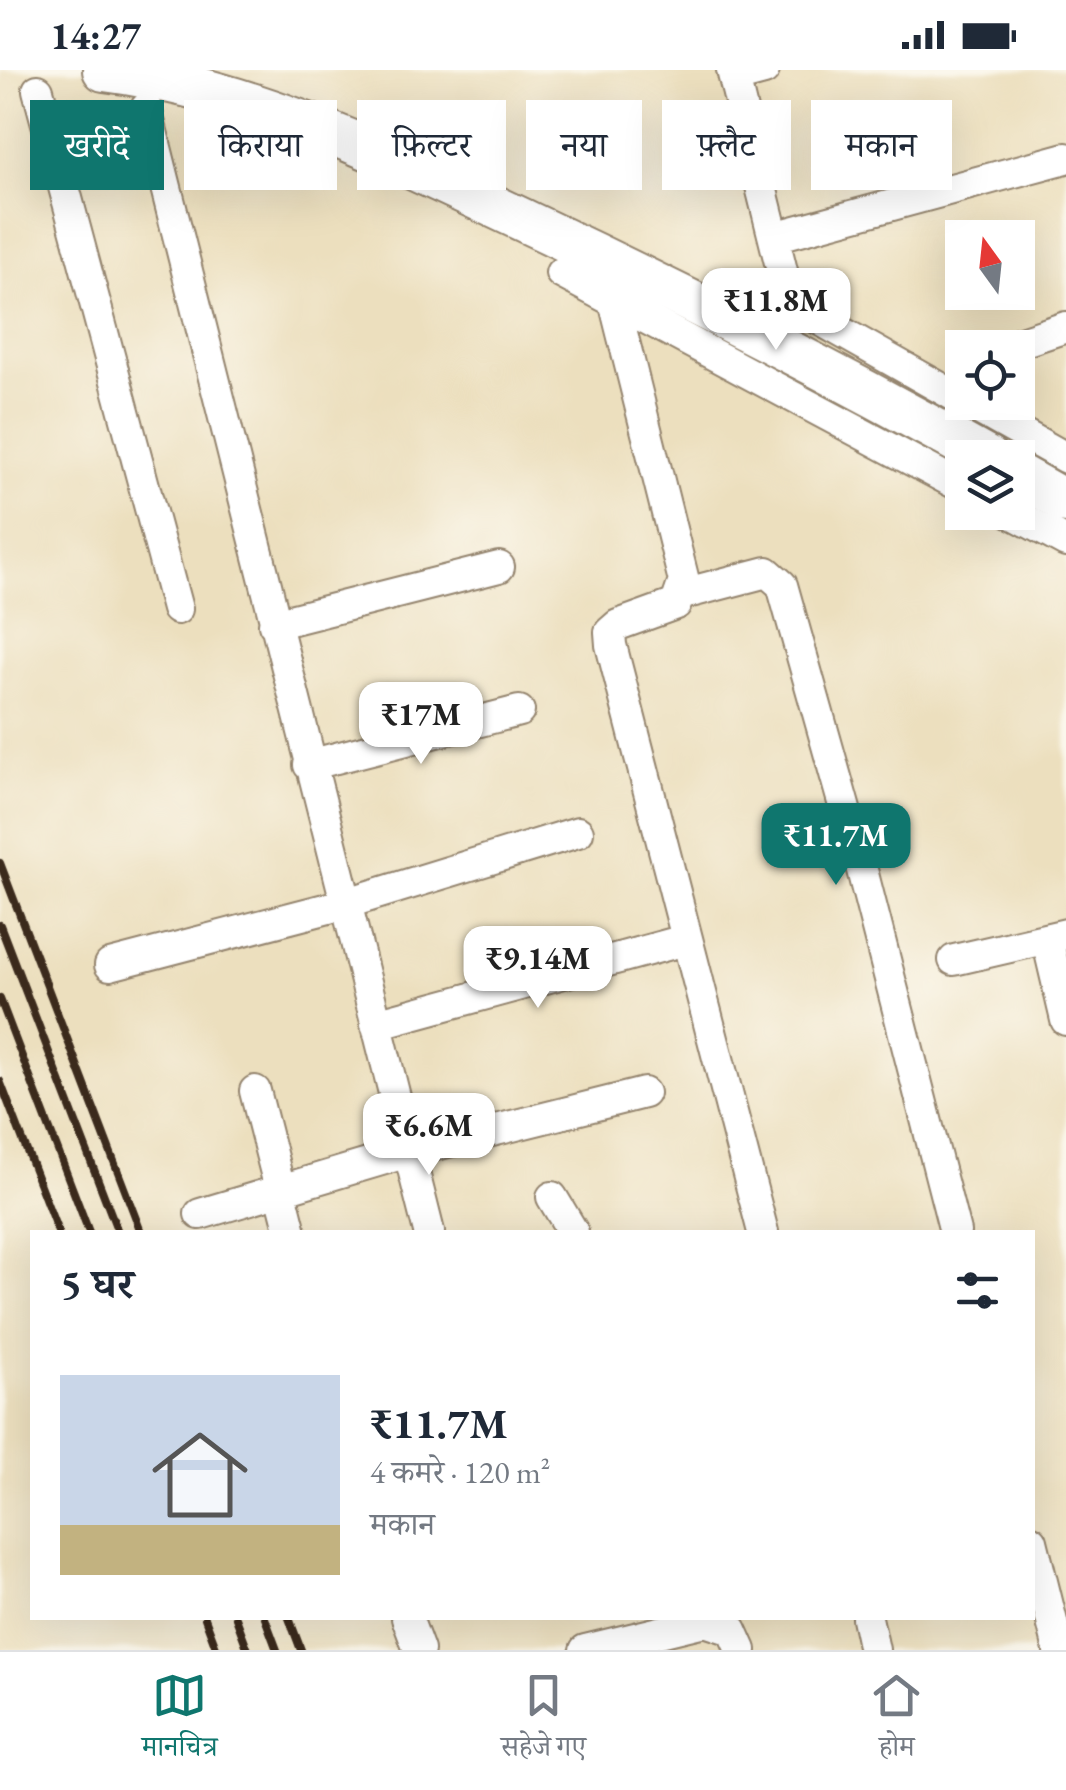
<!DOCTYPE html>
<html lang="hi">
<meta charset="utf-8">
<style>
:root{--surface:#fff;--page:#f2f2f3;--text:#1f2937;--muted:#747a83;--line:#e0e1e3;--accent:#0f766e}
body{margin:0;font-family:"EB Garamond","Noto Serif Devanagari",serif;background:var(--page);color:var(--text);height:100vh;display:flex;flex-direction:column;font-size:38px;white-space:nowrap}
*{box-sizing:border-box;margin:0}
p{font-size:32px;color:var(--muted)}
.icon{flex:none;width:55px;height:55px;fill:none;stroke:currentColor;stroke-width:2;stroke-linecap:round;stroke-linejoin:round}
.map{position:relative;flex:1;overflow:hidden}
.sheet{position:absolute;left:30px;top:1160px;width:1005px;height:390px;display:flex;flex-direction:column;background:var(--surface);border-radius:0px;box-shadow:0 10px 40px #0002}
.sheet>*{flex:none}
.top-card{position:absolute;left:30px;top:30px;width:1008px;height:90px;display:flex;gap:20px}
.needle{width:65px;rotate:345deg}
.controls{position:absolute;left:945px;top:150px;display:grid;gap:20px}
.controls a{display:grid;place-items:center;width:90px;height:90px;border-radius:0px;background:var(--surface);box-shadow:0 10px 40px #0002;font-size:50px}
.price{position:absolute;translate:-50% -85px;padding:0 22px;border-radius:20px;background:#fff;color:#222;font-size:32px;line-height:65px;filter:drop-shadow(0 2px 5px #0008)}
.price::after{content:'';position:absolute;left:50%;top:60px;width:30px;height:22px;margin-left:-15px;background:inherit;clip-path:polygon(0 0,100% 0,50% 100%)}
.price.selected{background:var(--accent);color:#fff}
ul{padding:0;list-style:none}
li{display:flex;align-items:center;gap:30px;height:250px;padding:0 30px}
li span{display:grid;place-items:center;flex:none;width:280px;height:200px;border-radius:0px;color:#555}
li>.icon{margin-inline-start:auto}
span .icon{width:120px;height:120px;fill:#fffc;stroke-width:1}
li b{font-size:42px}
h2{display:flex;justify-content:space-between;align-items:center;height:120px;padding:0 30px;font-size:42px}
.pill{padding:0 35px;border-radius:0px;background:var(--surface);box-shadow:0 10px 40px #0002;font-size:35px;line-height:90px}
.pill.selected{background:var(--accent);color:#fff}
.status{display:flex;justify-content:space-between;align-items:center;height:70px;padding:0 50px;background:var(--surface);direction:ltr}
.status svg{height:28px;fill:currentColor}
.menu{display:flex;justify-content:space-around;align-items:center;height:140px;border-top:2px solid var(--line);background:var(--surface);font-size:28px;color:var(--muted)}
.menu a{display:grid;justify-items:center;gap:5px}
.menu .selected{color:var(--accent)}
.map>svg:first-child{display:block}
.lines{fill:none;stroke-linecap:round;stroke-linejoin:round}
.street-casing{stroke:#94846e;stroke-width:34}
.secondary-casing{stroke:#94846e;stroke-width:46}
.street{stroke:#fff;stroke-width:30}
.secondary{stroke:#fff;stroke-width:42}
.rail{stroke:#3b2a1e;stroke-width:8}
</style>
<div class="status"><b>14:27</b><svg viewBox="0 0 49 12"><path d="M0 12V9h3v3zM5 12V6h3v6zM10 12V3h3v9zM15 12V0h3v12zM26 1h20v11H26zM47 4h2v5h-2z"/></svg></div>
<div class="map">
<svg width="1066" height="1580" viewBox="0 0 1066 1580">
<rect width="100%" height="100%" fill="#fbf7ec"/>
<filter id="ink" filterUnits="userSpaceOnUse"><feTurbulence type="fractalNoise" baseFrequency=".01" numOctaves="2"/><feDisplacementMap in="SourceGraphic" scale="20" xChannelSelector="R" yChannelSelector="G"/><feConvolveMatrix kernelMatrix="1 2 1 2 8 2 1 2 1" color-interpolation-filters="sRGB"/></filter>
<filter id="wash" filterUnits="userSpaceOnUse"><feTurbulence type="fractalNoise" baseFrequency=".0048" numOctaves="4" result="noise"/><feDisplacementMap in="SourceGraphic" scale="40" xChannelSelector="R" yChannelSelector="G"/><feGaussianBlur stdDeviation="2.25" result="paint"/><feColorMatrix in="noise" values="0 0 0 0 0 0 0 0 0 0 0 0 0 0 0 0 0 1.4 0 .05"/><feComposite in="paint" operator="in"/></filter>
<g filter="url(#wash)">
<rect width="100%" height="100%" fill="#ecdfbe"/>
</g>
<g filter="url(#ink)">
<g class="lines">
<defs>
<path id="street" d="M732,0L790,233L962,330
M734,8L764,0
M38,20L177,539
M146,38L429,1162
M774,167L1066,88
M561,203L962,417
M614,231L684,511L676,534L618,555L610,562L611,575L763,1162
M1003,278L1066,257
M966,332L1066,388
M1010,442L1066,472
M683,524L767,502L782,515L862,800L955,1162
M274,554L499,497
M309,695L519,641
M1047,869L1066,950
M954,890L1066,864
M110,895L344,834L578,762
M376,954L685,870
M255,1021L291,1162
M552,1127L573,1162
M200,1144L408,1082L644,1023
M1032,1471L1059,1580
M407,1548L419,1580
M867,1548L874,1580
M585,1580L705,1551L732,1560L741,1580"/>
<path id="secondary" d="M104,0C257,20 391,88 529,153C684,226 837,304 987,388
M1018,405L1066,432"/>
</defs>
<use href="#street" class="street-casing"/>
<use href="#secondary" class="secondary-casing"/>
<use href="#street" class="street"/>
<use href="#secondary" class="secondary"/>
<path class="rail" d="M0,793L141,1162
M0,855L118,1162
M0,929L89,1162
M0,1011L58,1162
M205,1548L217,1580
M236,1548L248,1580
M265,1548L277,1580
M289,1548L301,1580"/>
</g>
</g>
</svg>
<div class="controls">
<a><svg class="needle" viewBox="-14 -14 28 28"><path d="M0-13l5 13h-10z" fill="#e53935"/><path d="M0 13l5-13h-10z" fill="#747a83"/></svg></a>
<a><svg class="icon" aria-label="locate" viewBox="0 0 24 24"><circle cx="12" cy="12" r="6"/><path d="M12 2v4M12 18v4M2 12h4M18 12h4"/></svg></a>
<a><svg class="icon" aria-label="layers" viewBox="0 0 24 24"><path d="M12 4l9 5-9 5-9-5zM3 14l9 5 9-5"/></svg></a>
</div>
<b class="price" style="left:776px;top:283px">₹11.8M</b>
<b class="price" style="left:421px;top:697px">₹17M</b>
<b class="price selected" style="left:836px;top:818px">₹11.7M</b>
<b class="price" style="left:538px;top:941px">₹9.14M</b>
<b class="price" style="left:429px;top:1108px">₹6.6M</b>
<div class="top-card">
<a class="pill selected">खरीदें</a>
<a class="pill">किराया</a>
<a class="pill">फ़िल्टर</a>
<a class="pill">नया</a>
<a class="pill">फ़्लैट</a>
<a class="pill">मकान</a>
</div>
<section class="sheet">
<h2>5 घर<svg class="icon" aria-label="filters" viewBox="0 0 24 24"><path d="M4 7h16M4 17h16"/><circle cx="9" cy="7" r="2"/><circle cx="15" cy="17" r="2"/></svg></h2>
<ul>
<li><span style="background:linear-gradient(#c9d6e8 75%,#c2b280 0)"><svg class="icon" aria-label="home" viewBox="0 0 24 24"><path d="M3 11l9-7 9 7M6 9v11h12V9"/></svg></span><div><b>₹11.7M</b><p>4 कमरे · 120 m²</p><p>मकान</p></div></li>
</ul>
</section>
</div>
<nav class="menu">
<a class="selected"><svg class="icon" aria-label="map" viewBox="0 0 24 24"><path d="M3 6l6-2 6 2 6-2v14l-6 2-6-2-6 2zM9 4v14M15 6v14"/></svg>मानचित्र</a>
<a><svg class="icon" aria-label="saved" viewBox="0 0 24 24"><path d="M7 4h10v16l-5-4-5 4z"/></svg>सहेजे गए</a>
<a><svg class="icon" aria-label="home" viewBox="0 0 24 24"><path d="M3 11l9-7 9 7M6 9v11h12V9"/></svg>होम</a>
</nav>
